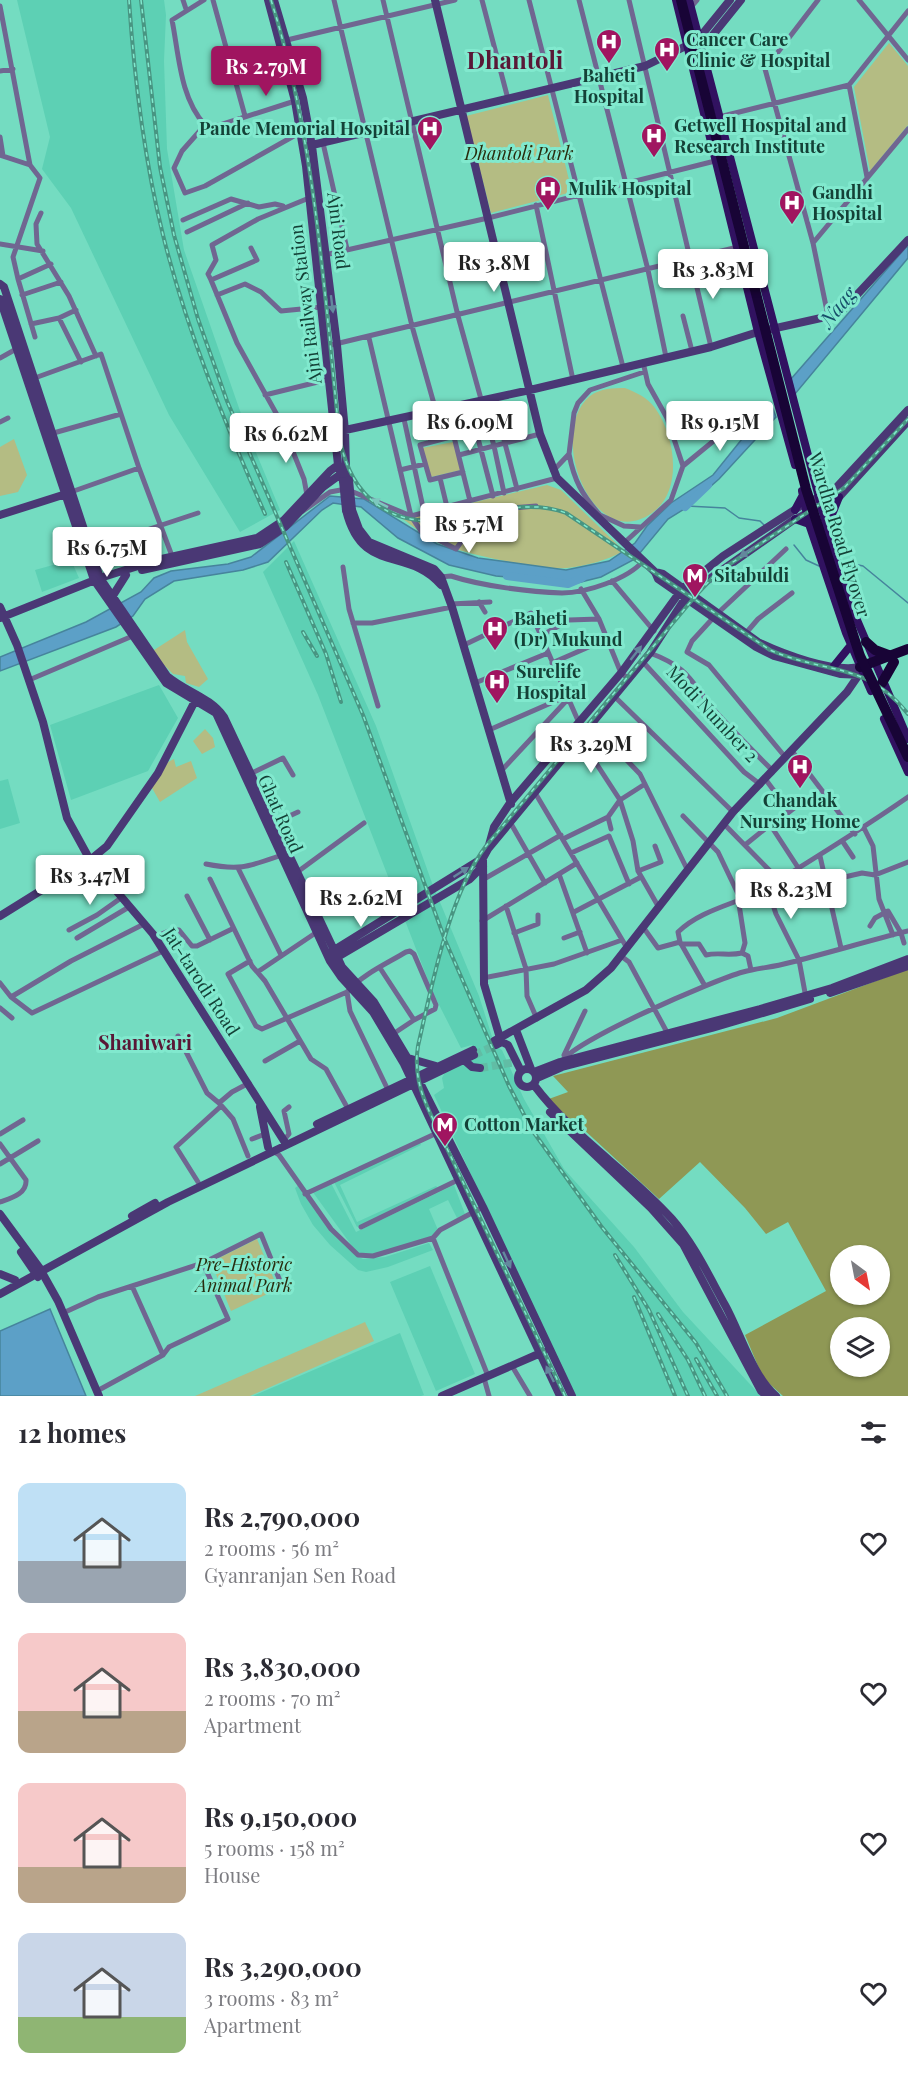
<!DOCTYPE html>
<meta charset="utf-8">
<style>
:root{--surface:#fff;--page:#f7f7f7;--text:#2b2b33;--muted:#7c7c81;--accent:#a01560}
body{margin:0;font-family:"Playfair Display",serif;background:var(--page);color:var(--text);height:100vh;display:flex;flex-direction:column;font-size:22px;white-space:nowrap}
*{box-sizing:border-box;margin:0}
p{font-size:20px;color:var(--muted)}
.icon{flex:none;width:33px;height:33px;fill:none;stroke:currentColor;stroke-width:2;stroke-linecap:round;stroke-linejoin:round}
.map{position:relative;height:1396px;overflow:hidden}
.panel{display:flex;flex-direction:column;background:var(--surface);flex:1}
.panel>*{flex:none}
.needle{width:39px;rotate:148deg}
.controls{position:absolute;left:830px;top:1245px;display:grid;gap:12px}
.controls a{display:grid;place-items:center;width:60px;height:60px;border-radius:50%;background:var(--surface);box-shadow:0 2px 4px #0004;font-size:30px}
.price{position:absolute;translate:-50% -51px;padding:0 14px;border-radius:6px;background:#fff;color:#222;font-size:20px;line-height:39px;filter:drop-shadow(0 2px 3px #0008)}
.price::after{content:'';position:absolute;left:50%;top:36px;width:18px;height:14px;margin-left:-9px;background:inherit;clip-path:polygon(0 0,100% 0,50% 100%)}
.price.selected{background:var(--accent);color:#fff}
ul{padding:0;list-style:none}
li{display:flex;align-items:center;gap:18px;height:150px;padding:0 18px}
li span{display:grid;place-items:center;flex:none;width:168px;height:120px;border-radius:12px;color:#555}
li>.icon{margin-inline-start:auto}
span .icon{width:72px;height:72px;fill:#fffc;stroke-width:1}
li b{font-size:26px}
h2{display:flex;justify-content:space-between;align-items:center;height:72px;padding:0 18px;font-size:26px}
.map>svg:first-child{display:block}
.built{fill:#5dd0b4}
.green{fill:#b4bc83}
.forest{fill:#8f9855;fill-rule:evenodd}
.water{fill:#5ca0c7;stroke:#46849c;stroke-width:1.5}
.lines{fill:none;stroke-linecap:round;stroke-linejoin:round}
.stream{stroke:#46849c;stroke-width:1.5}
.river{stroke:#5ca0c7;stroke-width:8}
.secondary-tunnel{stroke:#61bda5;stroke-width:8;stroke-dasharray:8 4;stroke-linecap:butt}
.street{stroke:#706691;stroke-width:5}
.secondary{stroke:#4a3875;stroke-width:8}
.primary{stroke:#311260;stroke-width:8}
.highway{stroke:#180436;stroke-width:10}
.rail-casing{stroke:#489582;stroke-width:4}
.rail{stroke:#81e9ce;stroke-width:1.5;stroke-dasharray:4.5;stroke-linecap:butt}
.secondary-bridge{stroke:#4a3875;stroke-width:8}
.highway-bridge{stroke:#180436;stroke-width:10}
.oneway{fill:#63889d}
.oneway2{fill:#7dc8bf}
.labels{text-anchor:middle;stroke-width:6;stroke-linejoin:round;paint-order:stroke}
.poi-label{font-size:18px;font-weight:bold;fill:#144137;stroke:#81e9ce;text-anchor:start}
.park-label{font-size:18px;font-style:italic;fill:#292c0e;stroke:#81e9ce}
.street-label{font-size:18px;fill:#144137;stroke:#81e9ce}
.water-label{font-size:20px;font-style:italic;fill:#174e69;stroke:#81e9ce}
.neighbourhood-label{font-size:20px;font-weight:bold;fill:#591837;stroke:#81e9ce}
.district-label{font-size:24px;font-weight:bold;fill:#591837;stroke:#81e9ce}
</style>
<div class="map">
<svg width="908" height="1396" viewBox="0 0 908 1396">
<rect width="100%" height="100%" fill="#74dcc1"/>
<path class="built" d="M17,0H164L166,15L164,61L167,149L184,250L247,431L280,510L240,532L169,415L71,208L42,169L50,137Z
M294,541L376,726L432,883L479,996L495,1046L502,1050L524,1099L564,1169L634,1247L683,1312L761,1396H574L434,1095L444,1088L442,1078L445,1072L475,1055L472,1045L461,1048L433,993L318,695L263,572Z
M71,560L79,578L42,592L35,570Z
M159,685L178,718L148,771L71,800L50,725Z
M8,779L20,823L0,829V781Z
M420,1143L421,1145L340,1185L357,1222L436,1186L438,1188L357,1227L334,1182Z
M331,1183L356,1232L454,1185L465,1214L457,1218L448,1200L429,1209L438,1230L433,1238L374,1255L357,1253L312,1191Z
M299,1185L355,1255L363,1259L385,1257L429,1243L433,1250L388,1267L366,1272L358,1270L330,1245L313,1225L301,1204L295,1188Z
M430,1266L475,1374L436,1391L390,1282Z
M400,1333L424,1395L421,1396H253Z"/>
<path class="green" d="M889,43L908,66V125L870,171L854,87Z
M548,95L572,192L491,213L466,116Z
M625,388C637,393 647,397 655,408C675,435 684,491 652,513C592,555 546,432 590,396C601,388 613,388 625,388Z
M14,439L27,475L18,492L0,496V447Z
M453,442L461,470L431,477L422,448Z
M547,485L561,490L624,551C607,560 587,566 567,568C546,571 457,553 437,542C425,536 414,527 403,519Z
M185,630L187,642L208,679L199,687L186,683L185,676L173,674L151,652Z
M205,729L213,738L215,747L202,754L193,741Z
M174,759L176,767L191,761L197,778L160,802L152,788L168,762Z
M257,1239L278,1289L231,1311L211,1262Z
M365,1322L374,1341L250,1396H195Z"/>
<path class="forest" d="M908,969V1396H783L763,1378L745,1335L826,1291L788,1222L766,1234L745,1208L700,1162L659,1199L581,1127L563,1116L546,1100L568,1092L553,1076L777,1018ZM840,1256H879V1294H840ZM840,1328H879V1366H840Z"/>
<path class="water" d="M908,245V258L795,394L791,379Z
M771,403L776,417L719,479L686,508L668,519L635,559L601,577L577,583L496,576L449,565L398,538L361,507L333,503L322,510L268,562L243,570L174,581L145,599L133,616L116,627L0,671V657L86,622L141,592L154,578L171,571L228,564L251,557L330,496L364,499L437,544L478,558L566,570L609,561L635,543L647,526L671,503L713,475Z
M50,1309L86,1396H0V1331Z"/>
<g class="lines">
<path class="stream" d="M687,506L725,508L739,518L760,521L764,525
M794,545L806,560L819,566
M850,563L863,566L908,603"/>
<path class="river" d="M685,507L708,485
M507,576L568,584L582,578"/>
<path class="secondary-tunnel" d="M474,1055L496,1045
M480,1068L516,1062"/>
<path class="street" d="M183,0L186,9
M204,0L172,20C179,55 180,98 205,125H220L295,101
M213,0L245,116
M334,0L412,326L436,411
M383,0L458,316L494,446L504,493
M482,0L508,99
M529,0L623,367
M579,0L648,270L666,357
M629,0L711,347
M818,0L765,69L813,243L828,316
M859,0L908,60
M0,6L30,165
M691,7L697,0
M287,40L455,0
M0,71L13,69
M719,117L849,85
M205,125L182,151L174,168L185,193L205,186L301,132L309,131
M0,137L3,156
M323,143L347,249
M0,155L30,165L40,178L13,257L18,279
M867,177L849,85L908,11
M536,205L573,380
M41,213L36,224L37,244L69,296L96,356
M183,220L231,199L259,207L275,204L283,206
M187,232L248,203
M813,243L908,129
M0,244L43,251
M251,248L257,260L211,280L208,274L216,260L212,245L258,219L309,198
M316,257L488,218L715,161
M211,280L237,343L281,422L255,436
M22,295L61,282
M217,295L245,284L261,292L281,311L322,307
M683,316L692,351
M59,318L81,362
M31,324L59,318L76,310
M35,337L18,279L51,264
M369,338L411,516L421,531L456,549L471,528L489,510L536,506
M327,346L738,247
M0,358L18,348
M32,379L101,354L139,468
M265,395L330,379
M493,398L517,489
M469,404L493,496
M447,409L470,501
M434,412L441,439
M423,414L431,442
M404,419L424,512
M0,422L8,418
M281,422L304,479L307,495
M50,434L121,414
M454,436L420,445L430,480L463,472
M569,454C574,480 582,495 600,515
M459,455L540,434
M683,466L722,434L723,420
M400,470L425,464
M553,471L569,454L574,413L578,403L590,390L644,372
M440,478L447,507
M71,492L139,468L172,556
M303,511L330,492L346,489L411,516L557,478
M602,518L600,515L624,526L640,527
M624,543L671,500L683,466L667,418L648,384L643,362
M89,549L198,513
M343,567L349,609L378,706
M440,577L451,576C482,586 530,592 562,593C586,593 628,579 643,561
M612,581L654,631
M581,589L599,619L621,673L629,679
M479,602L485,612
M451,604L490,602
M718,613L786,549
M714,617L692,641L687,652L709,665L786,758
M353,623H372L452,607
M746,633L758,619L792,593
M541,636L569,620L599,619
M464,645L531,613L583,732
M650,653C690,668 690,681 715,711C733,731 752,750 771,769L772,773
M643,662L744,772L761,785
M552,663L607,639
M29,680L135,635
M475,683L548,653
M614,696L733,812
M591,723L640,774L687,869
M489,730L567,696
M792,751L855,834
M592,755L610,744
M501,771L568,699
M250,774L283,758L293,775
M766,780L789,811
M645,784L620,800L633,841L638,871L658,906
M534,791L627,948
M683,816L718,852L740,898
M608,817L611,829
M510,822L545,883
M272,824L298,812
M724,824L778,879
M864,828L873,846L879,899L893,935
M563,839L608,817L620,800L579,737
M843,842L853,857
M745,845L771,824
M571,853L609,836L629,884
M820,856L841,948
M206,864C241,871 250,866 282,855
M238,868L281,955
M799,869L771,826L802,802
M638,871L661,862L655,846
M296,873L364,823
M559,874L587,953
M210,879L252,966L265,981L311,1059L326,1069L348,1109
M484,879L561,835
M827,881L862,873L875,875L908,862
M767,887L776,914L799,960L806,998
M187,896L210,940
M738,898L745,943L742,953L748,956L751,970
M506,906L526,969L527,996L537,1019
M574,912L641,877
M482,921L577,863
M870,926L875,918L888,911L901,933L904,943
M643,927L658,948L680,942
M69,930L97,915L121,898
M514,933L538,924V915
M155,937L171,930H179L192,946H197L232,929
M77,938L129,907
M564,938L580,932
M681,944H699L706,955C718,952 728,956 742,953
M621,956L629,962L669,1036
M250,961L228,974L256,1026L262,1029L347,992
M380,968L414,1020L435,1009L436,1005L414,954L410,951L406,952C386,964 363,974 347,992L350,1011L388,1090
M259,971L317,932
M483,978L554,964L622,940
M0,983L11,997L32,1013L163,951
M705,986L680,942L678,932C703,908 739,904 768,887C815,858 862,829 908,797
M11,997L71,961L144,924
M0,1008L12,1018
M393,1034L414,1020
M178,1036L207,1093L219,1103
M564,1055L585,1011
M265,1061L300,1041
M561,1063C568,1043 716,979 743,972C758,968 774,967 788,963C828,953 868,941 908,931
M0,1134L23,1120
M252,1139L265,1134
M284,1140L289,1134L284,1111L289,1107
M0,1144L26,1180C27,1194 11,1198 0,1202
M271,1150L279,1155L331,1229L358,1255L373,1256L433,1238
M248,1156L233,1119L219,1103L232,1092L249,1083
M0,1164L38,1141
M198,1182L176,1147L220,1107
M305,1194L437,1133
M483,1207L440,1230L433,1238L488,1376
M361,1227L460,1179
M132,1286L163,1355
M63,1313L98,1297L203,1263L261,1234L282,1286
M512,1366L530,1396
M484,1378L489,1396
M97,1391L163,1355L169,1347L228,1319L203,1263"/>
<path class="secondary" d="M268,0L295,101L306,166L338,465L343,481
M274,0L303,98L312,146L337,345L345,431L346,469L349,480
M435,0L540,434L557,478L655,572L658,579L756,647L774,656L840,674L863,675
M700,42L704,32L730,0
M308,146L645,66L686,46L708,41L741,0
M0,284L4,287L100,578L167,676C186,692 210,697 224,717L342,967L374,1002L407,1057L483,1207L572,1396
M0,299L94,580L166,683L216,713L330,961L341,977L373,1012L404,1064L560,1396
M336,432L530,390L711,347L758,332L839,314L908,240
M815,499L835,489L908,410
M346,510C362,576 408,546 441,585
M352,510L359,529L369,542L434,569L441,577L452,607L511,804
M0,515L69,493
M142,570L260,544L285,527L323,487L345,471
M655,572L663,574L758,642C783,654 833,673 860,667
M112,597L126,575
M0,607L17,645L43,722L67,818L90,860L153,934L286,1144
M0,618L100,578L157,560L257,538L284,520L330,471L338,465L342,467
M489,845L494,827L510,803L621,673L682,589L723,556L799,507
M0,916L90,860L107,846L158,773L197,697
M331,952L483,858
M334,959L470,879L483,866
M830,993L908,966
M516,1030L531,1069
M500,1038L484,984L483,858L488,849L650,653L688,594L792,521L839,497L908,421
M494,1041L586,990L611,968L733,812L847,692L858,676
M496,1045L502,1042L508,1045L521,1071
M408,1058L436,1066
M464,1060L472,1067L480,1068
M518 1078a9 9 0 1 1 18 0a9 9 0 1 1-18 0Z
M534,1072L560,1062L760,1009L832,988L908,959
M537,1078L562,1067L712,1028L810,999
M534,1085C572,1136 629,1171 672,1219C694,1244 709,1276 725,1305C740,1332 753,1377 776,1396
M260,1107L268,1147
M550,1112L651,1208L683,1244L761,1391L767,1396
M317,1124L473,1050
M0,1214L39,1267L58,1301L99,1396
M132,1216L155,1203
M21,1252L38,1277
M0,1274L15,1280
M0,1294L168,1202L474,1055
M442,1396L543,1352"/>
<path class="primary" d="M676,0L758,332L795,465
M689,0L827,528L854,613L908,739
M802,491L809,524L846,633L871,691
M795,510L803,495
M795,519L809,524
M827,527L839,497
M834,666L851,645
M884,719L908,772"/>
<path class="highway" d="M866,642L875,650L891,656
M860,667L908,649
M882,683L894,662"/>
<defs>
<path id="rail" d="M129,0C134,75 145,162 163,235C187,332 225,423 265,514
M141,0L160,167L174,235L198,319L227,401L363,715L445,940L509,1086L532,1130L601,1226L696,1343L727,1396
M271,0C316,142 324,294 340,441C346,467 356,490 379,506C438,546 504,489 566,513L770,650C824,674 867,661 908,714
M286,562L326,654L341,702
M303,632L317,656
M615,1255L649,1310L688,1396
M634,1297L675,1396
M658,1314L688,1360L705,1396
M696,1359L717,1396
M565,1396L431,1115C420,1092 414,1071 418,1046C432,985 449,895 486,846L698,593L718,572L844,488L908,419"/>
</defs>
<use href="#rail" class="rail-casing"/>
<use href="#rail" class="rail"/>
<path class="secondary-bridge" d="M349,480L352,510
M343,481L346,510"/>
<path class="highway-bridge" d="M681,0L806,489L860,656L908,757"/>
</g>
<defs><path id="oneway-solid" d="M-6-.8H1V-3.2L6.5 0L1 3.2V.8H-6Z" transform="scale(1.5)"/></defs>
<g class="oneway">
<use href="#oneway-solid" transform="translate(332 304) rotate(83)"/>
<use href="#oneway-solid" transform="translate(747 552) rotate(146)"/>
<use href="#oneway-solid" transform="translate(636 653) rotate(-52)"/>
<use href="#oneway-solid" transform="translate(461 872) rotate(-33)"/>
<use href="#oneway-solid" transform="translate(507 1260) rotate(65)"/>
<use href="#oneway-solid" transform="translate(550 1374) rotate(-116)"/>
</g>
<use class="oneway2" href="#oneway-solid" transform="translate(380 503) rotate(-153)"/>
<defs>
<symbol id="hospital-pin" viewBox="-11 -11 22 30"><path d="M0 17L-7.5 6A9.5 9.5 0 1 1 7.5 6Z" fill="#a01560" stroke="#81e9ce"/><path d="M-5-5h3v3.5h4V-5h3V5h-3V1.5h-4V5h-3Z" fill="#fff"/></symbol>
<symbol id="metro-pin" viewBox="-11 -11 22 30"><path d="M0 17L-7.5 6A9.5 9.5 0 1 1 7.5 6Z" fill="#a01560" stroke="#81e9ce"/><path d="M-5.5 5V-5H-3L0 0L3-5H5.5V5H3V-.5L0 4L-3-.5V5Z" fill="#fff"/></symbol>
</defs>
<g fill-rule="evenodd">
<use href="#hospital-pin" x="594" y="27" width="30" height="40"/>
<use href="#hospital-pin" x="652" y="35" width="30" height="40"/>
<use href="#hospital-pin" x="415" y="114" width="30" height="40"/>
<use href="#hospital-pin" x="639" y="121" width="30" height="40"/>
<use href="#hospital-pin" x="533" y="174" width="30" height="40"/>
<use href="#hospital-pin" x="777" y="188" width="30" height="40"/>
<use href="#metro-pin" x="680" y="561" width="30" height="40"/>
<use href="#hospital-pin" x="480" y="614" width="30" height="40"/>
<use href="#hospital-pin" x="482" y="667" width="30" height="40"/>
<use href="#hospital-pin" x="785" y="752" width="30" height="40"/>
<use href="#metro-pin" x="430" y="1110" width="30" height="40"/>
</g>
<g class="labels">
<g class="poi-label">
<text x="686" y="46">Cancer Care<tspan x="686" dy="21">Clinic &amp; Hospital</tspan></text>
<text x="609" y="82" text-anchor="middle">Baheti<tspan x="609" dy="21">Hospital</tspan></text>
<text x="674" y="132">Getwell Hospital and<tspan x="674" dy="21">Research Institute</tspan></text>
<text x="410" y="135" text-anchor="end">Pande Memorial Hospital</text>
<text x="568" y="195">Mulik Hospital</text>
<text x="812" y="199">Gandhi<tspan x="812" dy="21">Hospital</tspan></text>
<text x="714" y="582">Sitabuldi</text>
<text x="514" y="625">Baheti<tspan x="514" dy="21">(Dr) Mukund</tspan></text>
<text x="516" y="678">Surelife<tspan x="516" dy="21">Hospital</tspan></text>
<text x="800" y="807" text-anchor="middle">Chandak<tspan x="800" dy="21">Nursing Home</tspan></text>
<text x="464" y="1131">Cotton Market</text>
</g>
<g class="park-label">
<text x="519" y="160">Dhantoli Park</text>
<text x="244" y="1271">Pre-Historic<tspan x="244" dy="21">Animal Park</tspan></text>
</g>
<g class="street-label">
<text transform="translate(338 231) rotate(83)" y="6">Ajni Road</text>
<text transform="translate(306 304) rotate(-97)" y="6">Ajni Railway Station</text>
<text transform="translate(839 535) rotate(73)" y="6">Wardha Road Flyover</text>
<text transform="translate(712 714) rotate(47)" y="6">Modi Number 2</text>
<text transform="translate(280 814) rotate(66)" y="6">Ghat Road</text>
<text transform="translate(201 982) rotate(57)" y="6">Jat-tarodi Road</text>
</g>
<g class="water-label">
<text transform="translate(838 307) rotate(-50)" y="7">Naag</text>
</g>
<g class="neighbourhood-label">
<text x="145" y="1050">Shaniwari</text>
</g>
<g class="district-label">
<text x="515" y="69">Dhantoli</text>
</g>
</g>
</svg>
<div class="controls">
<a><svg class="needle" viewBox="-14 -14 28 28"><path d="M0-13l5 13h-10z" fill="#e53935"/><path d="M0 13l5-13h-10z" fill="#7c7c81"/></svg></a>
<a><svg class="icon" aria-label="layers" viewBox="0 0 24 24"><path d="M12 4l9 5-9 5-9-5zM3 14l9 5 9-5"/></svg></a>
</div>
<b class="price selected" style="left:266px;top:97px">Rs 2.79M</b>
<b class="price" style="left:494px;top:293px">Rs 3.8M</b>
<b class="price" style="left:713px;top:300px">Rs 3.83M</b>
<b class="price" style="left:470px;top:452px">Rs 6.09M</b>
<b class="price" style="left:720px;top:452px">Rs 9.15M</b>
<b class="price" style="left:286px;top:464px">Rs 6.62M</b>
<b class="price" style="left:469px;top:554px">Rs 5.7M</b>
<b class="price" style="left:107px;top:578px">Rs 6.75M</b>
<b class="price" style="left:591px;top:774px">Rs 3.29M</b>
<b class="price" style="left:90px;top:906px">Rs 3.47M</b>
<b class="price" style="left:791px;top:920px">Rs 8.23M</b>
<b class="price" style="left:361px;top:928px">Rs 2.62M</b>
</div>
<section class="panel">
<h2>12 homes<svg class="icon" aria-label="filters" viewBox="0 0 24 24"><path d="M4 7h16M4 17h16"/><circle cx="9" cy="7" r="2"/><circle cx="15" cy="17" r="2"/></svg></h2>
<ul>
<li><span style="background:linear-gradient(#bfe0f5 65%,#9aa5b1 0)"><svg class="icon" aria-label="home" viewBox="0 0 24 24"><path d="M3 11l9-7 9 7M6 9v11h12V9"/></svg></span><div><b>Rs 2,790,000</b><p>2 rooms · 56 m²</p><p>Gyanranjan Sen Road</p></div><svg class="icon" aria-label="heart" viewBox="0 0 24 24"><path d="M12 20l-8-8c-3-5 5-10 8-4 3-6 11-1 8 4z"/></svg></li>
<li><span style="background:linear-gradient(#f6c9c9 65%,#b9a48a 0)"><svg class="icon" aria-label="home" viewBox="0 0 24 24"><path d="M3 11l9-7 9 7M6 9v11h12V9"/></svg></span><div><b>Rs 3,830,000</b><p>2 rooms · 70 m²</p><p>Apartment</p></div><svg class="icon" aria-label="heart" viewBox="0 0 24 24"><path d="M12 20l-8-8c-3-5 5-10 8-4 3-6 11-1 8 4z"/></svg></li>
<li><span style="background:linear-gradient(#f6c9c9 70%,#b9a48a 0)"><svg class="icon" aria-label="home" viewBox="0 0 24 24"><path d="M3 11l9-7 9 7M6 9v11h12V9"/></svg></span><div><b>Rs 9,150,000</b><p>5 rooms · 158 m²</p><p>House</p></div><svg class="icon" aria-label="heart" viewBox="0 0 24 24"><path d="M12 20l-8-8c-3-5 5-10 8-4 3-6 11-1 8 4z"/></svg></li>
<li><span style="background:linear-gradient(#c9d6e8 70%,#8fb573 0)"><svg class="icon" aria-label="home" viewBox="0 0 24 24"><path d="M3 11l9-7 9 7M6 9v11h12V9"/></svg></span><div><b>Rs 3,290,000</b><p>3 rooms · 83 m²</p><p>Apartment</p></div><svg class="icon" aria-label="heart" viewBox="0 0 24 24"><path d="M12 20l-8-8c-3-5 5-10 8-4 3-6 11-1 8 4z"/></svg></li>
</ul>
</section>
